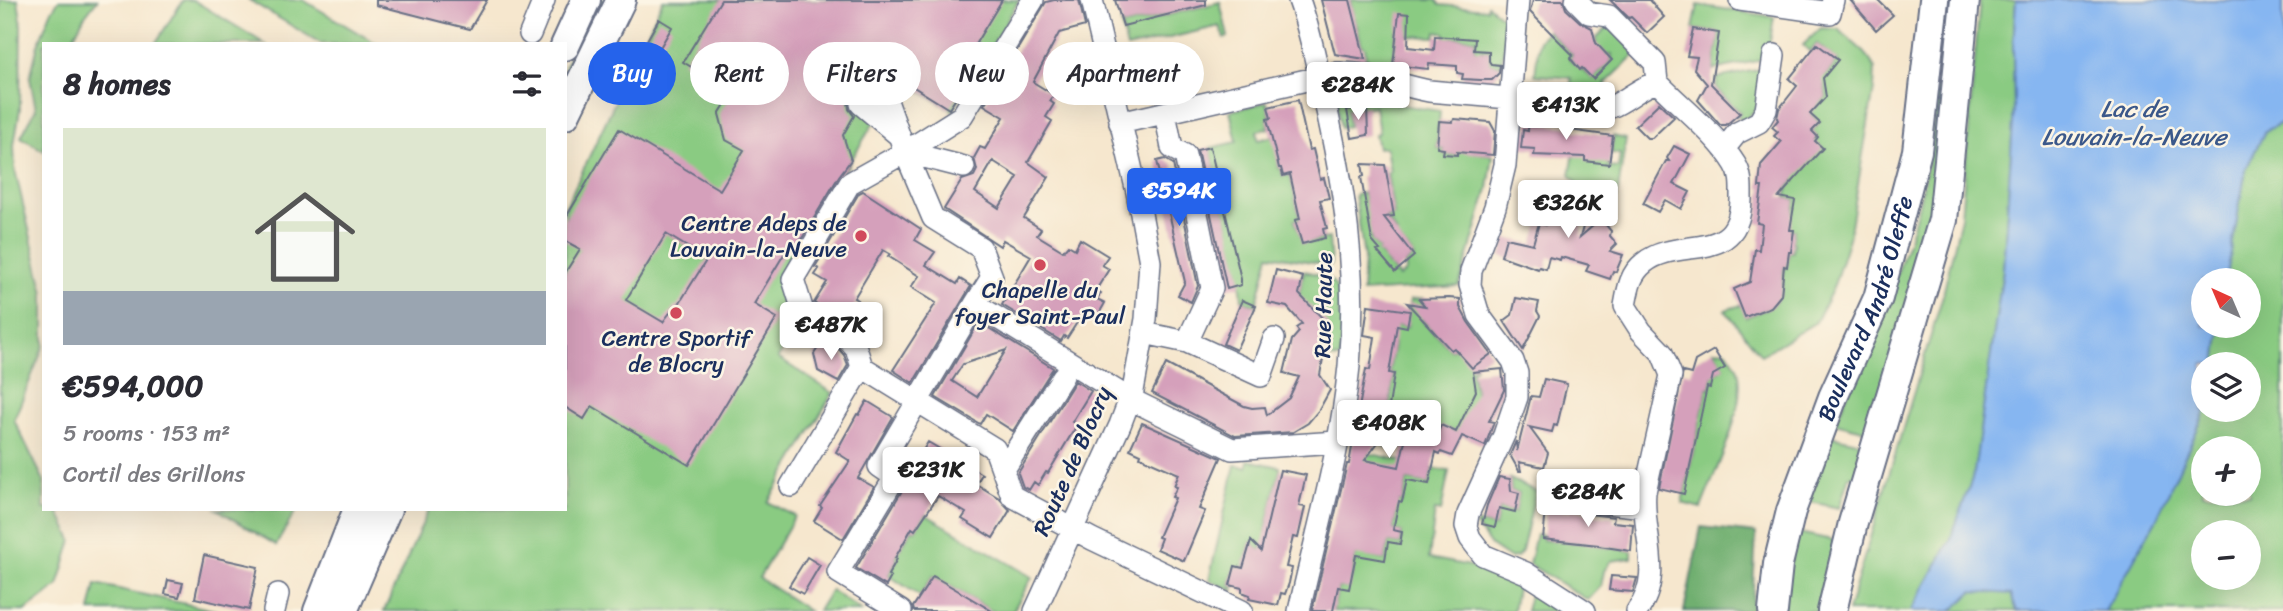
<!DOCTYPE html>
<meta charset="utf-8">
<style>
:root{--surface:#fff;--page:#f7f7f7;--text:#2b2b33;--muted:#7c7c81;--accent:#2563eb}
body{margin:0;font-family:Sriracha,sans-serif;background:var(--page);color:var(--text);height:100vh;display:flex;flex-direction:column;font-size:26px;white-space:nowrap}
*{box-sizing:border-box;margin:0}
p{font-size:23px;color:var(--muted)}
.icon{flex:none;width:38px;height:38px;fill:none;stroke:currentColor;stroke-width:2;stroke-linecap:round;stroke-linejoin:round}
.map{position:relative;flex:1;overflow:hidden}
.details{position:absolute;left:42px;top:42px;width:525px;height:469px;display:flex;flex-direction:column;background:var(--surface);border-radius:0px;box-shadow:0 7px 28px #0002}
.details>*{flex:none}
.hud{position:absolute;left:588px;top:42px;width:665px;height:63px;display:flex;gap:14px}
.needle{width:46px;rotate:316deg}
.buttons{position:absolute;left:2191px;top:268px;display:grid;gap:14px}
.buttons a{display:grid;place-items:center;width:70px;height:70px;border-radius:50%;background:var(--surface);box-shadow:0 7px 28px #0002;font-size:35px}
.price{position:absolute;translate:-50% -60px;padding:0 16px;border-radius:7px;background:#fff;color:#222;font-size:23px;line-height:46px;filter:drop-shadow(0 2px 4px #0008)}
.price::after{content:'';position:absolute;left:50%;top:42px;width:21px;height:16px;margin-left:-10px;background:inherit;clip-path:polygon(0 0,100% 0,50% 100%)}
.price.on{background:var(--accent);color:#fff}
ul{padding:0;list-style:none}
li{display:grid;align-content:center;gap:14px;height:371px;padding:0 21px}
li span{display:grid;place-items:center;height:217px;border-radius:0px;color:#555}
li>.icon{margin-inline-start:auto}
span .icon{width:126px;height:126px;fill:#fffc;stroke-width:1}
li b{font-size:30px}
h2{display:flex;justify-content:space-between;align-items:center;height:84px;padding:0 21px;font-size:30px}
.tag{padding:0 24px;border-radius:32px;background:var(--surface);box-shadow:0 7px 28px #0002;font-size:24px;line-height:63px}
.tag.on{background:var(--accent);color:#fff}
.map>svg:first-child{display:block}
.green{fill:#8acb82;stroke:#527d70;stroke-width:2;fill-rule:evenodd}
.forest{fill:#6faf70;stroke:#456f67;stroke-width:2}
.water{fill:#86b6f1;stroke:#5072a8;stroke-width:2}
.building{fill:#d5a0bb;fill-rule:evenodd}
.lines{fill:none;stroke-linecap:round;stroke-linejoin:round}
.minor-casing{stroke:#686f85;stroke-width:24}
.major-casing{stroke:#686f85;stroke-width:32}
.minor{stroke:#fff;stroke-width:21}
.major{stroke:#fff;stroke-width:28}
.poi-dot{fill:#d1495b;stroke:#fcf5e5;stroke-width:2.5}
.labels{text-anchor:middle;stroke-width:5;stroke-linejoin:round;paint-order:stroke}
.poi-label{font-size:23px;fill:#1b2f5e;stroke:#fcf5e5}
.street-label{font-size:23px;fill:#1b2f5e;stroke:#fcf5e5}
.water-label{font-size:24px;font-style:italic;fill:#3b588a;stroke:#fcf5e5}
</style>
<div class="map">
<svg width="2283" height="611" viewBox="0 0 2283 611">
<rect width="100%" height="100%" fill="#fcf5e5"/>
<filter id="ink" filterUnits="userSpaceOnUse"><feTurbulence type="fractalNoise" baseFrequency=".0143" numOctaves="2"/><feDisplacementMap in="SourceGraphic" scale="14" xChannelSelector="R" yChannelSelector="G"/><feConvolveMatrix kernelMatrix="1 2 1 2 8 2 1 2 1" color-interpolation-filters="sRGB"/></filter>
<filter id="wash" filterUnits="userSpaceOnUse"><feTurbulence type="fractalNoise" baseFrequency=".00686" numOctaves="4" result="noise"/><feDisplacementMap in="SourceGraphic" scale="28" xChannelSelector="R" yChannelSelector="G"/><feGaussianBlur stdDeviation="1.57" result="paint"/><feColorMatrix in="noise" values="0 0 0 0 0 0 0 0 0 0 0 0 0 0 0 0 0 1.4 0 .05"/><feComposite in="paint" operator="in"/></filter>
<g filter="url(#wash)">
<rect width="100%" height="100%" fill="#f6e7ce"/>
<path class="green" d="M0,0H18L21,20L20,109L14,145L15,170L44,293V345L14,420L44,481V509H57L72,540L58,586L25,611H0Z
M59,0H97L84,17L70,44H44V151L21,137L36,109L30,78L38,45L51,12Z
M183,0H193L265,44H155Z
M249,0H303L377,44H322Z
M595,0H611L565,102V66Z
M663,0H1019L953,111L900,79L841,177L782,290L793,336L778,358L833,393L768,502L795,516L759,578L809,611H384L429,509H565V208Z
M1350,0H1436L1440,5L1487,9L1488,5L1508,22L1501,65L1491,64L1489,61V51L1481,50L1479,56L1474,55L1475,39L1454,37L1445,40V33L1436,32L1435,37L1409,36L1405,33L1397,32L1393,65L1366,59L1365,47L1362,46Z
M1944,0H1954L1936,184L1925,239L1871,432L1835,423C1862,359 1893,293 1913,226C1935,153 1938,76 1944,0Z
M1980,0H2016L2013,46L2014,108L2003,270L1974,473L1950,541L1911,611H1848L1943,295L1961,217Z
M1220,2L1228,37L1224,38L1220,26L1127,48L1121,24L1124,26Z
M1698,5L1774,17L1767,59L1713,70L1719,33L1693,29Z
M1610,25L1637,53L1605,84L1611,93L1602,96L1572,91L1571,78L1535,75L1539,40L1548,31L1573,55L1570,59L1593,79L1611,61L1612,54H1606L1596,46V39Z
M1821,28L1838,29L1865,53L1875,68L1874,88L1849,238L1833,288L1816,322L1761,355L1725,310L1741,305L1746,317C1780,304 1780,303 1784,266L1786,267L1789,252H1793L1794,243L1792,242L1794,230L1786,229L1789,211L1793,212L1795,200L1786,198L1788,187L1795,181L1790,177L1818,137L1812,131L1819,122L1809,113L1826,97L1824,85L1818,79L1826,74L1838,61L1817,44L1810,52L1803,45Z
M1766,68L1761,104L1743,122L1737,116L1740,112L1716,89L1717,78Z
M1341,87H1353L1402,105L1440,111L1437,148L1444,149V154L1457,155V150L1493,155L1488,189L1459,286L1362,292L1364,258L1355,195L1364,193L1374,234L1370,238L1380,250L1378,252L1399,277L1406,271L1405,264L1414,256L1396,235L1397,233L1386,217L1394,215L1387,173L1390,172L1386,147L1378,148L1375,134L1379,133L1375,106L1347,110L1349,126L1341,128L1335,97Z
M1267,102L1271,118L1267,119L1269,128L1257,131L1258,140L1275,136L1279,168H1281L1283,176L1290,174L1300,219L1295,220L1303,243L1329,238L1331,265L1269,255L1256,306L1242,300L1240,279L1210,148L1237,142L1230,111Z
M2283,122V611H2105L2156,520L2206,410H2249V364H2216L2221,326H2249V280H2226L2246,169L2265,131ZM2203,448H2249V494H2203ZM2203,532H2249V578H2203Z
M1577,136L1609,156L1608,167L1618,168L1620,154L1611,153L1613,136L1626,139L1617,198L1600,208L1570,175Z
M1304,271C1338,279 1339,283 1339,317L1343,318L1340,359L1318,357L1299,294Z
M1424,299L1422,320L1451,350L1454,348L1470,354L1476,368L1471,370L1476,394L1468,437L1441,426L1436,436L1408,428L1404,446L1387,447L1378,443L1391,424L1392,414L1388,413L1394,374L1389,373L1394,344L1386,323L1407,327L1410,300Z
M1714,350L1727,351C1731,357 1736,364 1738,370C1748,407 1714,473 1701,508L1682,503L1707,387L1710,388L1713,375L1724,368Z
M1831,436L1866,444L1857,477L1849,476L1839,508L1811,502L1808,498Z
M1358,451L1403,461L1388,499L1402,502L1407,480L1429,484L1432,469L1449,471L1441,511L1435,510L1429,558L1490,570L1518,583L1513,611H1333L1338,587L1349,588L1356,553L1385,560L1388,542L1400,544L1402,532L1393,530L1396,514L1356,459Z
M1248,460L1280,467V470L1266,530V552L1260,550L1251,542L1243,568L1235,567L1230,585L1234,586L1233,591L1209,580L1235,465L1247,467Z
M1510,479L1536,491L1522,551L1517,557L1509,558L1491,546L1476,525L1477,523L1495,527L1499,508L1515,512L1519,493L1511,491Z
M217,509H297L276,545Z
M925,514L1032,577L1013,611H992L933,576L920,596L888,575L897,560L895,558L912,529L915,530Z
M1799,533L1832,540L1837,545L1821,611H1783L1789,567Z
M1536,534L1543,535V540L1598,544V546L1632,551V558L1611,561L1604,571L1601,586L1588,600L1529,564Z
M96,584L218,611H90Z
M831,590L861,611H818Z
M1531,591L1564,611H1526Z
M1973,591L2011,593L2017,611H1952Z"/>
<path class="forest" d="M1701,527L1756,533L1752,611H1684Z"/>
<path class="water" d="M2016,0H2283V122L2265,131L2246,169L2226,280H2203V326H2221L2216,364H2203V410H2206L2156,520L2105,611H2017L2011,594L1973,591L1952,611H1911L1950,541L1974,473L2003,270L2014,108L2013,46Z"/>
<g id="blocks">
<path class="building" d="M376,0H487L470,29L376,5Z
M721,0H1002L976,43L987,50L949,109L883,68L879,75L869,73L862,77L859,83L860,91L851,95L848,101L849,109L854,116L843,135L851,160L839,176L798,245L792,241L754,304L777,318L689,465L592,406L584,419L565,407V273L580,249L565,241V219L619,129L720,190L744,150L726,140L719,114L733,92L683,62ZM666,234L707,259L677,307L675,306L663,322L626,300Z
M1054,0H1079L1085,26L1059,33L1033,82L1054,95L1050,101L1054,104L1046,117L1052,121L1028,162L1049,177L1024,218L1041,229L1037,235L1063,251L1068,245L1075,249L1080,239L1108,256L1102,265L1109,269L1096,290L1101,293L1097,299L1105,303L1097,317L1095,318L1088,314L1084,320L1080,318L1067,338L1064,336L1061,341L1002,305L1031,256L1003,240L1000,246L944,209L962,180L974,176L977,170L974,158L980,147L985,149L1004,117L984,105L1046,2ZM993,161L1018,177L999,208L975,192Z
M1115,0H1206V5L1123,26Z
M1321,0H1350L1365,59L1335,54Z
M1533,0H1563L1566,9L1580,22L1592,28L1596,43L1612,60L1593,79L1582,68L1580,70L1570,58L1573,55L1530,12Z
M1610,0H1649L1664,17L1647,33L1631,17L1629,18Z
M1850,0H1878L1893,15L1876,30Z
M1399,13L1409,14L1408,47L1434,50L1435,36L1475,39L1474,50L1489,51V61L1491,64L1500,65L1499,73L1492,80H1481L1462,79L1463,74L1457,73V66L1429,64L1428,69L1393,65Z
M659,19L672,27L655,56L642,49Z
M1693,29L1719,33L1711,84L1740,113L1726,125H1720L1698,100L1707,84L1694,69L1697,57L1687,56Z
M1817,44L1838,60L1823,78L1826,97L1810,114L1820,123L1812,131L1818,137L1815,141L1823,148L1779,197L1795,200L1790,230H1794L1791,252H1789L1787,267L1784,266L1781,295L1771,307L1745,317L1734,289L1750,282L1755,249L1759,250L1762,224L1757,223L1762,187H1759L1761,165L1781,142L1774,136L1778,132L1772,127L1778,120L1777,118L1779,109L1797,86L1789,79Z
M1298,100L1309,150L1313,149L1320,179L1324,178L1329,198L1320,200L1327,228L1323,229L1325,238L1302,244L1295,220L1300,219L1290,174L1283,176L1281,168H1279L1267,119L1271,118L1268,107Z
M1659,103L1674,117L1652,138H1647L1635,126Z
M1367,106L1368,135L1352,138L1347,110Z
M1454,119L1490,122L1495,131L1493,155L1457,152V155L1443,154L1444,149L1437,148L1439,121L1453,122Z
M1529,119L1547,121L1546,125L1569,127V130L1613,136L1609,164L1585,161V157L1534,155L1535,149L1521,148L1523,130L1528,131Z
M1674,146L1690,154L1674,184L1690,192L1681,209L1665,200L1658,212L1643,204L1666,161H1669L1667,158Z
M1210,147L1241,279V285L1227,289L1197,150Z
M1165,159L1173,164L1198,286L1191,302L1178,295L1185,282L1157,161Z
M1362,164L1385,165L1394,216L1384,217L1414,256L1395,272L1377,251L1380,250L1372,241L1361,177L1364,176Z
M863,191L921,229L915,240L935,252L926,265L957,284L960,279L971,286L913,383L893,370L936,303L911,287L919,276L888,256L890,254L883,250L854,298L858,300L844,323L814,303L827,282L815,275L819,269L815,267L859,193Z
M1554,193L1564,196L1565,193L1586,199L1585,202L1590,203L1580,237L1601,219L1611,231L1610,236L1617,244L1610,251L1623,255L1616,272L1613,271L1610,279L1586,271L1589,265L1561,257L1560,260L1549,257L1546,269L1539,267L1538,269L1501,256L1506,238L1533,244L1539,223L1545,225Z
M1276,270L1303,277L1299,294L1329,325L1320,375L1330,390L1319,410L1308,423L1293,432L1235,436L1152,393L1166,364L1244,406L1252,408L1265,407L1267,415L1289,398L1299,377L1284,373L1292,340L1299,332L1296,328L1302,324L1287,307L1268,303Z
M1449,298L1460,299V307L1468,322L1491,354L1472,368L1454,348L1451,350L1407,303L1425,306L1419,299Z
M1516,298L1539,302L1537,311L1540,316L1523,350L1504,321L1512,315Z
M1242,300L1256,306L1236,350L1223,344Z
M1368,305L1410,311L1407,327L1397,325L1389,373L1394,374L1388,413H1392L1391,425L1365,460L1399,467L1408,428L1437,435L1441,425L1456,432L1476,391L1473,372L1502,369L1504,390L1489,421L1494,422L1485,446L1462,436L1452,456L1441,452L1440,454L1436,452L1429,484L1407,480L1402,502L1399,501L1393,530L1402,532L1400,544L1388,542L1385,560L1356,555L1349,589L1338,587L1333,611H1312L1347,464H1349L1366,369L1370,370L1375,337L1364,335Z
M979,322L1053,368L1013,431L986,414L980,424L935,397ZM1006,350L977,397L952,381L963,364Z
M820,345L839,349L844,355L848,365L838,382L818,371L814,354Z
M1714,350L1725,368L1713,375L1710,388L1707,387L1684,494L1659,488L1683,372L1691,374L1695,361Z
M1544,379L1567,384L1557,426L1554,425L1552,432L1529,427L1548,453L1544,467L1519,462L1521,471H1519L1510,455L1516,441L1517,451L1531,396L1539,397Z
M1075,381L1091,391L1072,422L1077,425L1048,473L1046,472L1038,485L1034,482L1029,490L1023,487L1018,473Z
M867,401L893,417L858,478L874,487L843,539L814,521L822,508L820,506L850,461L836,452L857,414L859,415Z
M1142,423L1221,458L1199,509L1205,511L1184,561L1157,549L1161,538L1158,537L1175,498L1172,497L1177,487L1174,486L1179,474L1140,457L1141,454L1130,449Z
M928,442L982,474L976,484L999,498L1010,510L993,538L962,519L966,513L938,496L915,530L912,528L895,558L897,559L888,575L891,577L886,586L856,568L906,484L908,475Z
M1280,470L1306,475L1299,506L1305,507L1298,538L1293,537L1286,567L1292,568L1289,583L1285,594L1281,593L1278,605L1249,599L1250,595L1242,592V588L1230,585L1235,566L1243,568L1251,541L1261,551Z
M1499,477L1510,479L1511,491L1519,493L1515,512L1499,508L1495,527L1482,524L1487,505Z
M1570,509L1581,510L1589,514L1614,517L1613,522L1633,524L1631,551L1598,546V545L1543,539L1546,510L1570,512Z
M204,555L258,567L249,610L195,598Z
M807,557L820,565L803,594L789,586Z
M933,576L957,590L992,611H914L913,607Z
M1611,576L1637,578L1633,592L1609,590Z
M168,580L183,583L179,597L165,594Z"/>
</g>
</g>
<g filter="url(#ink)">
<use href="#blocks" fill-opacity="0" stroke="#686f85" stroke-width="2"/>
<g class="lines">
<defs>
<path id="minor" d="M1033,0L962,116L905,152L850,183L793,279L807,324L815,330L846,337L856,348L862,367L995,449L1012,496L1092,539L1242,611
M1299,0C1310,30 1316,62 1323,93C1344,185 1358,271 1349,366C1341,449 1317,530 1299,611
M1518,0L1505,165L1495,207L1471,271L1470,285L1479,315L1513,361L1517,373V397L1504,435L1468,514L1466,526L1470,538L1483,555L1526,573L1585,611
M1576,0L1589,13L1609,16L1655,63L1657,82
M1740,0L1830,13L1833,0
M530,34L544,0
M872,86L887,101L905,152L933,218L981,248L992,277L975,304L1128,398L1232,449L1337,442
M861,104L897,134
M1165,113L1172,148L1185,155L1212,288L1187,342
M1120,123L1337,73C1368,72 1398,85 1429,91L1611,107C1628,100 1640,87 1657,82C1680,106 1718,136 1735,164C1742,175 1741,186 1741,200C1739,266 1678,235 1644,263C1630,274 1628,289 1625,306L1641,331L1662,353L1671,375L1645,492C1641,532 1665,576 1637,611
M1724,149L1737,133L1759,122L1766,110L1774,55
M905,152L964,167
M1144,333L1187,342L1261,376L1274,339
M1003,471L1063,376
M791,486L862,367
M1590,501L1644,507
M274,611L278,594
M901,611L838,572L895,477L879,466L975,304
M1035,611L1120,425L1133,391L1146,319L1150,262L1137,192L1092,0"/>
<g id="major">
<path d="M565,46L586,0"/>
<path d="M565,115L621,0"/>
<path d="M318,611L358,509"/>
<path d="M343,611L387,509"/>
<path id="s1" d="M1773,611L1778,564L1791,511L1833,397L1878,298L1917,151L1934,0"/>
<path d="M1832,611L1853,523L1943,220L1965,0"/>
</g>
</defs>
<use href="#minor" class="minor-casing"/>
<use href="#major" class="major-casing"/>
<use href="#minor" class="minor"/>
<use href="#major" class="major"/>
</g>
</g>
<g class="poi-dot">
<circle cx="861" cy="236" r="7"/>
<circle cx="1040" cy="265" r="7"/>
<circle cx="676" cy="313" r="7"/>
</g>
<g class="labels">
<g class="poi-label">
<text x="847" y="231" text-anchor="end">Centre Adeps de<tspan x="847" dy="26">Louvain-la-Neuve</tspan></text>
<text x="1040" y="298">Chapelle du<tspan x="1040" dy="26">foyer Saint-Paul</tspan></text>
<text x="676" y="346">Centre Sportif<tspan x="676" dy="26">de Blocry</tspan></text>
</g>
<g class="street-label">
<text transform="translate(1323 305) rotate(-89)" y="8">Rue Haute</text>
<text dy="8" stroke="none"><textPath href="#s1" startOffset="318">Boulevard André Oleffe</textPath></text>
<text transform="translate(1072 461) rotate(-66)" y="8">Route de Blocry</text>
</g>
<g class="water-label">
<text x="2134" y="117">Lac de<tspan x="2134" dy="28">Louvain-la-Neuve</tspan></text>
</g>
</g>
</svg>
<div class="buttons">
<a><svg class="needle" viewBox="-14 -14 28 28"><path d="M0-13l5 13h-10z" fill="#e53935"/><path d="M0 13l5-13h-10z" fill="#7c7c81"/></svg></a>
<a><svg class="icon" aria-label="layers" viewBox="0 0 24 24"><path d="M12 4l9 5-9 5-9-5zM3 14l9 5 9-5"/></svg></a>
<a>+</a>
<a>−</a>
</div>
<b class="price" style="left:1358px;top:122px">€284K</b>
<b class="price" style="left:1566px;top:142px">€413K</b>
<b class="price on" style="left:1179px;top:228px">€594K</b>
<b class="price" style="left:1568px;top:240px">€326K</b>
<b class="price" style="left:831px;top:362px">€487K</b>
<b class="price" style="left:1389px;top:460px">€408K</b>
<b class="price" style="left:931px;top:507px">€231K</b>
<b class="price" style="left:1588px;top:529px">€284K</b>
<div class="hud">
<a class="tag on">Buy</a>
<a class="tag">Rent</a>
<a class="tag">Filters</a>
<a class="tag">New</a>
<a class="tag">Apartment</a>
</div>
<section class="details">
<h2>8 homes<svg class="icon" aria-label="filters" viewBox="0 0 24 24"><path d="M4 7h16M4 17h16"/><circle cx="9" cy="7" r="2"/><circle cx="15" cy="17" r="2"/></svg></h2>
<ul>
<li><span style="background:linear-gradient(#dfe7d0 75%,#9aa5b1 0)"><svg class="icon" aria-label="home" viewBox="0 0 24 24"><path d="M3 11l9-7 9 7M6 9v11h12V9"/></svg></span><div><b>€594,000</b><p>5 rooms · 153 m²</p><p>Cortil des Grillons</p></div></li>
</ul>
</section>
</div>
